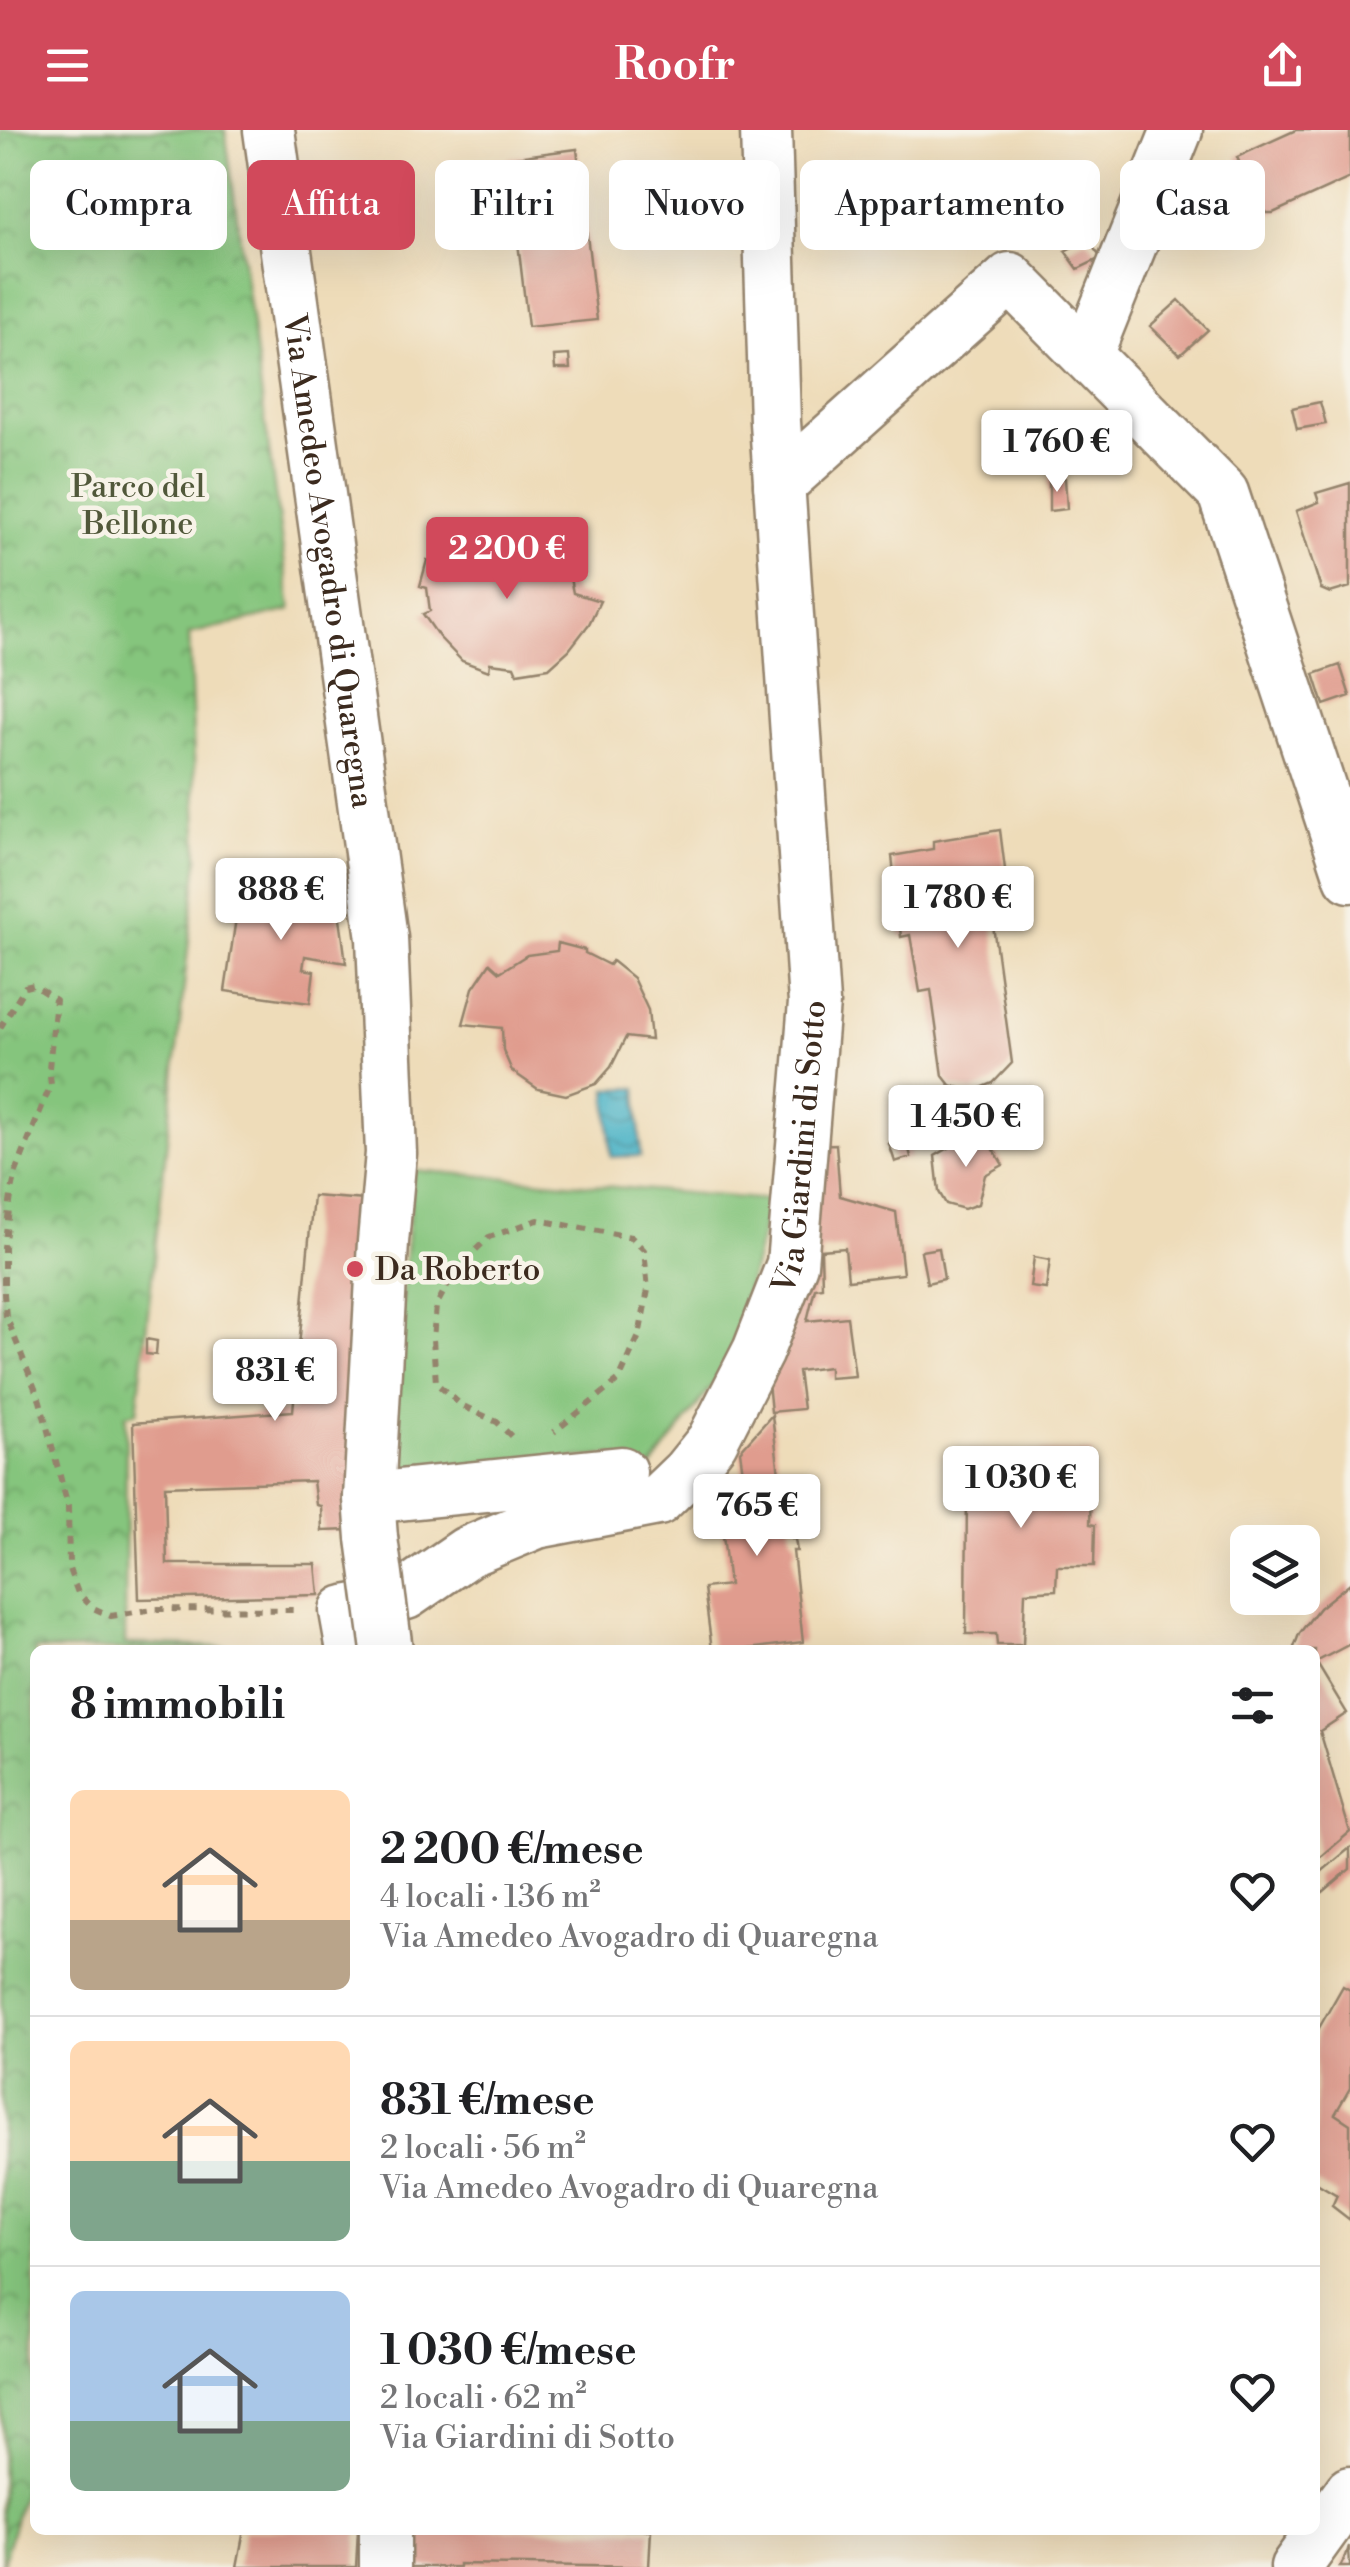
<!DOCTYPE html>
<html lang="it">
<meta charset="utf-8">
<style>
:root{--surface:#fff;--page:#f6f6f6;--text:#202124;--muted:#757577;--line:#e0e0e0;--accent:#d1495b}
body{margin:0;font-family:"Libre Bodoni",serif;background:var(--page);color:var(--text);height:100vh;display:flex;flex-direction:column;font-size:38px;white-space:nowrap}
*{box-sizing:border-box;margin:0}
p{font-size:32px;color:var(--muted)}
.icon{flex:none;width:55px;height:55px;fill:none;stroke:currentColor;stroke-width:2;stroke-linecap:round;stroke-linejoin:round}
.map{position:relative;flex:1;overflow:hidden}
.drawer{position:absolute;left:30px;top:1515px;width:1290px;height:890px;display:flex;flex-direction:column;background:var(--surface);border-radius:15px;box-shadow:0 10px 40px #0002}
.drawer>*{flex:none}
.hud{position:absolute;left:30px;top:30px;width:1290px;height:90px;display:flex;gap:20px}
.tools{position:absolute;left:1230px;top:1395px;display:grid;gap:20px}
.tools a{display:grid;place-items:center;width:90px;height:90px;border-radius:15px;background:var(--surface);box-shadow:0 10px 40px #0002;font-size:50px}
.price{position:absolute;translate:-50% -85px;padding:0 22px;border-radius:10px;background:#fff;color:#222;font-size:32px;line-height:65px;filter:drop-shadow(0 2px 5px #0008)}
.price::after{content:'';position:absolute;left:50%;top:60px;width:30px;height:22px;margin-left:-15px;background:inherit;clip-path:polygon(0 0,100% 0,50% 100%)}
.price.on{background:var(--accent);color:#fff}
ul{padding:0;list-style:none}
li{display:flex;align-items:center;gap:30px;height:250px;padding:0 40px}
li+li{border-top:2px solid var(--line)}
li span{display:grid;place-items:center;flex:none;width:280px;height:200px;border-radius:15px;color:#555}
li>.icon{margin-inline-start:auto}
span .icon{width:120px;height:120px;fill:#fffc;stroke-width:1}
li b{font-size:42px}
h2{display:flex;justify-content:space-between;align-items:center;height:120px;padding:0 40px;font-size:42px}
.tag{padding:0 35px;border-radius:15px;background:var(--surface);box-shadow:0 10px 40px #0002;font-size:35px;line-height:90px}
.tag.on{background:var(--accent);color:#fff}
header{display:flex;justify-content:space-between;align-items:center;height:130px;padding:0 40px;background:var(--accent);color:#fff;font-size:45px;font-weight:600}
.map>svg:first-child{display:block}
.green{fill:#85c57d;stroke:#60784e;stroke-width:2.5}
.park{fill:url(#park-crowns);stroke:#60784e;stroke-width:2.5}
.water{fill:url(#water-waves);stroke:#426e72;stroke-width:2.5}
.building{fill:#e09c8e}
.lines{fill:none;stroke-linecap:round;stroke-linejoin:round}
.minor-casing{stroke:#94836c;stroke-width:55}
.path{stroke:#94836c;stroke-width:6;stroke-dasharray:8 8;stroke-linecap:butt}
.minor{stroke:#fff;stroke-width:50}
.minor-bridge-casing{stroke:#94836c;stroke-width:55;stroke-linecap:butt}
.minor-bridge{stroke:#fff;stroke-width:50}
.poi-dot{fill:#d1495b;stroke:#f7f3e8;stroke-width:4}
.labels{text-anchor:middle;stroke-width:9;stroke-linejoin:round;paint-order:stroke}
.park-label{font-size:32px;fill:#51583a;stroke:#f7f3e8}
.street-label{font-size:32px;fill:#3b2a1e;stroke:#f7f3e8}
.poi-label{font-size:32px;fill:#3b2a1e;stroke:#f7f3e8;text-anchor:start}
</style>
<header><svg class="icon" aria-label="menu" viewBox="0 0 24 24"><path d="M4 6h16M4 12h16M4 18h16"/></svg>Roofr<svg class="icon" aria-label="share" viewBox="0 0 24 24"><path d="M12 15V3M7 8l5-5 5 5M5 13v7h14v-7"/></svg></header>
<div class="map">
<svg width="1350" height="2437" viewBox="0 0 1350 2437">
<defs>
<pattern id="park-crowns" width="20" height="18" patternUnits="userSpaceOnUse" patternTransform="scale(2.5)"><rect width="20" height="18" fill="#85c57d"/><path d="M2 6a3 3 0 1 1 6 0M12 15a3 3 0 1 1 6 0" fill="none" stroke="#6ea066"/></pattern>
<pattern id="water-waves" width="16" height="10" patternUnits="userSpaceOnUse" patternTransform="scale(2.5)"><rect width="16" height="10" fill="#48b2c6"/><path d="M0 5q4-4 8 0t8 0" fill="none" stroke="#3d91a0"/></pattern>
</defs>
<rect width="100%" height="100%" fill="#f7f3e8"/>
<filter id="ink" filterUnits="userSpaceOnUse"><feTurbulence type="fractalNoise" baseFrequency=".01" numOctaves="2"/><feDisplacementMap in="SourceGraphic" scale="20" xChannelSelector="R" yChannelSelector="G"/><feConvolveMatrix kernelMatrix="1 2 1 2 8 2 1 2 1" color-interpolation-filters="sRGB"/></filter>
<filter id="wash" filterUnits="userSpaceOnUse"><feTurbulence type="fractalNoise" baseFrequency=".0048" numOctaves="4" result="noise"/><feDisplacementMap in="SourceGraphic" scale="40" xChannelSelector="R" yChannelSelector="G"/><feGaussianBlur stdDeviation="2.25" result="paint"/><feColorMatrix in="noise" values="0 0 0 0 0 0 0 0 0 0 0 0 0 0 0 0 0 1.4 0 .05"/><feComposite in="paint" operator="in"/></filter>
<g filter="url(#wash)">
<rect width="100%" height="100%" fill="#eedcb9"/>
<path class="green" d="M413,1040L770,1070L729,1233L645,1346L613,1325L387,1345Z"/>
<path class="park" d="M0,0H225L291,480L189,504L198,729L137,1282L126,1285L125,1514L311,1520H35V2320L2,2437Z"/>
<path class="water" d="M637,958L641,1026L611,1027L607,959Z"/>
<g id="blocks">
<path class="building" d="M1296,0H1350V48L1273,83H1266L1260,77L1237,27Z
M577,19L597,190L528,197L508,28Z
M1087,109L1101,128L1078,139L1065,121Z
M1179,170L1208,200L1180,225L1150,196Z
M569,225L570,239H555L554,226Z
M1320,272L1326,294L1297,299L1292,278Z
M1065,348L1067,379L1049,381V349Z
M1350,353V457L1330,463L1321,459L1296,381L1319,372L1316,363Z
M500,398L528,403L553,411L567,433L573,463L600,471L589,494L569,520L549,538L517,543L514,536L490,533L489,541L462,531L439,507L423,484L430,481L427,458L420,456L427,430L449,436L469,411Z
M1340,535L1350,566L1324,575L1314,544Z
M1000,700L1006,747L987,752L1012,933L993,953L972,962L950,955L943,946L931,860L920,862L910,805L901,807L892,726L933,719V711Z
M241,755L338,773L346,833L305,826L303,839L314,841L310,873L225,861Z
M558,813L585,820V823L609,835L612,831L633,848L648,880L651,910L626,907L611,937L596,954L566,965L538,959L512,941L503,920L502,898L463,894L473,858L490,833L500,842L527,825L557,821Z
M982,999L1003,1035L985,1045L978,1074L964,1079L946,1074L939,1062L935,1026Z
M906,1007L911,1027L895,1032L889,1014Z
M836,1014L840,1066L896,1082L903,1144L848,1150L845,1118L821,1120L822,1157L815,1158L807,1191L847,1187L855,1246L829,1248V1237L798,1241L803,1279L771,1282L767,1242L813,1015Z
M313,1066L378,1071L352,1400L322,1401L321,1376L316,1375L313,1351L165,1356L167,1434H316L319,1465L139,1469L133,1293L293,1281Z
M939,1118L944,1149L927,1153L921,1121Z
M1034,1127L1050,1130L1046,1159L1030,1157Z
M146,1209L157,1211L156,1225L146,1224Z
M772,1285L781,1361H784L792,1409H795L797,1421H793L803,1512L740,1520H712L704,1458L729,1455L719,1371L738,1369L737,1351L744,1350L740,1321Z
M953,1321L1092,1323L1090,1394L1095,1395L1094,1436H1057L1056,1460L1025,1462L1023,1515H997L996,1504H966L967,1357H955Z
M1350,1453V1514L1316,1532L1347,1583L1320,1601L1350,1702L1315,1732V1520H1293L1299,1504L1319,1478Z
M1350,1718V1739L1323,1762L1315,1754V1747Z
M1343,1856L1350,1860V1958L1335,1984L1350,1994V2090L1332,2076L1337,2065L1315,2052V1905Z
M244,2400H358L356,2437H237Z
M409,2400H651L649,2437L459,2434V2437H405Z
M1349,2416L1350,2437H1340L1346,2426Z"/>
</g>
</g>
<g filter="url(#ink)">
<use href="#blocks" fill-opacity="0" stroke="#94836c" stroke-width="2.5"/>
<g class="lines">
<defs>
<g id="minor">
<path id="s1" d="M269,0L382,808L391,1023L383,1112L369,1368L372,1408"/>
<path d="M1087,225L1177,0"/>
<path d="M779,355L1010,148L1223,363L1350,747"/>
<path d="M369,1368L621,1342"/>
<path id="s2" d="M406,1464L467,1422L537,1393L658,1370L687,1342L712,1311L758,1221L792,1134L814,873L775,292L766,0"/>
<path d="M352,1520L345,1481L357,1479"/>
<path d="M385,2437V2400"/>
<path d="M1296,2437L1350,2362"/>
</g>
</defs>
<use href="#minor" class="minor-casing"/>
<path class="path" d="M0,898L25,857L33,855L56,870L49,938L51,954L16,1042L11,1066L4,1117V1164L6,1186L40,1271L68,1376L69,1439L78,1463L93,1478L111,1486L153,1479L300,1480
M511,1306L497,1292L461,1275L436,1253L433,1209L436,1176L456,1139L489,1107L538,1090L631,1107L644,1120L648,1160L639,1206L619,1250L554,1302"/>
<use href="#minor" class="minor"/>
<defs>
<path id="minor-bridge" d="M372,1408L387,1520"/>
</defs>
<use href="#minor-bridge" class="minor-bridge-casing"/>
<use href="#minor-bridge" class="minor-bridge"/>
</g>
</g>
<circle class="poi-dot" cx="355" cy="1139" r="10"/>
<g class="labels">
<g class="park-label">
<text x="138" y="367">Parco del<tspan x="138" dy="37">Bellone</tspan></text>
</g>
<g class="street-label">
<text dy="11" stroke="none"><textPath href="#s1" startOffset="435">Via Amedeo Avogadro di Quaregna</textPath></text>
<text dy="11" stroke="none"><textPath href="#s2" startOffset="665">Via Giardini di Sotto</textPath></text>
</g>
<g class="poi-label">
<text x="375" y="1150">Da Roberto</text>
</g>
</g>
</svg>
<div class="tools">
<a><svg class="icon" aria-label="layers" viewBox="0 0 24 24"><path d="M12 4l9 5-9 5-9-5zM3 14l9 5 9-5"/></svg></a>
</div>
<b class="price" style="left:1057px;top:365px">1 760 €</b>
<b class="price on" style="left:507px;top:472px">2 200 €</b>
<b class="price" style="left:281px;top:813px">888 €</b>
<b class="price" style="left:958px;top:821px">1 780 €</b>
<b class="price" style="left:966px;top:1040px">1 450 €</b>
<b class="price" style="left:275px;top:1294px">831 €</b>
<b class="price" style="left:1021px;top:1401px">1 030 €</b>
<b class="price" style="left:757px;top:1429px">765 €</b>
<div class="hud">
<a class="tag">Compra</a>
<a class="tag on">Affitta</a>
<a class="tag">Filtri</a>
<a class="tag">Nuovo</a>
<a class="tag">Appartamento</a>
<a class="tag">Casa</a>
</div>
<section class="drawer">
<h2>8 immobili<svg class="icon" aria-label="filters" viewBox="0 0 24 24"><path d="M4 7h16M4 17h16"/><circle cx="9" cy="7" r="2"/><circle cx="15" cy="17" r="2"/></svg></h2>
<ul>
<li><span style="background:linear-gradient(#ffd9b3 65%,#b9a48a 0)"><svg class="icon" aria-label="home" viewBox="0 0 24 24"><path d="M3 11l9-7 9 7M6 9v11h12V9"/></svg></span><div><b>2 200 €/mese</b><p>4 locali · 136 m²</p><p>Via Amedeo Avogadro di Quaregna</p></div><svg class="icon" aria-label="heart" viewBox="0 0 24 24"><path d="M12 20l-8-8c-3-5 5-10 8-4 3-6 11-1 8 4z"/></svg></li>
<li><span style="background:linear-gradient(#ffd9b3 60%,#7fa58c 0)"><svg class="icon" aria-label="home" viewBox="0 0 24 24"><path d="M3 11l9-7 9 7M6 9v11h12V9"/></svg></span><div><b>831 €/mese</b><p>2 locali · 56 m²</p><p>Via Amedeo Avogadro di Quaregna</p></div><svg class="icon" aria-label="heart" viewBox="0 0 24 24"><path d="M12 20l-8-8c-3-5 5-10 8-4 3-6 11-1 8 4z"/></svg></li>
<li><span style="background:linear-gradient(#a9c7e8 65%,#7fa58c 0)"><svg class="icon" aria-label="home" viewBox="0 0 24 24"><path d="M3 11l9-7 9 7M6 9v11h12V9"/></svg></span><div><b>1 030 €/mese</b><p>2 locali · 62 m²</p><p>Via Giardini di Sotto</p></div><svg class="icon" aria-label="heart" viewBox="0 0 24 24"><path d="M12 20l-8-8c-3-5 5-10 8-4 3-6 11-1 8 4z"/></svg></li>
</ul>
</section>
</div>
